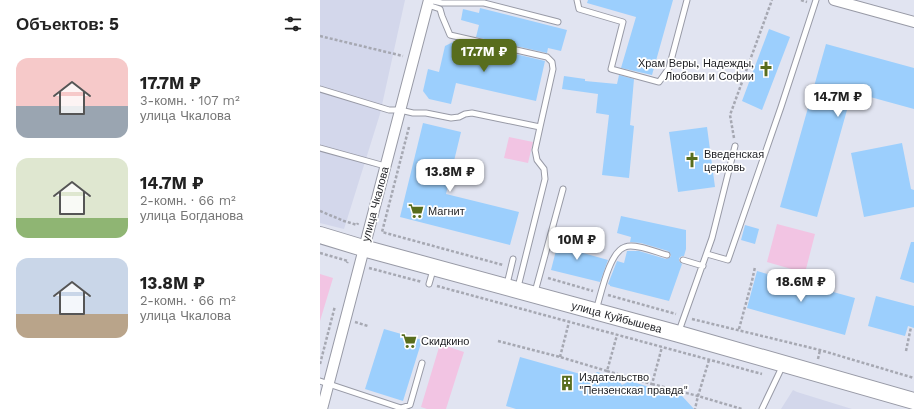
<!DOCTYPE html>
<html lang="ru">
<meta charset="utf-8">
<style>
:root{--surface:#fff;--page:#f2f2f2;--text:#222;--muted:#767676;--accent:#586d1d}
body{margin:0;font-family:"Work Sans",sans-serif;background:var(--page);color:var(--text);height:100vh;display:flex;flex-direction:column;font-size:15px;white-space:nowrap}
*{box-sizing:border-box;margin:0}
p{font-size:13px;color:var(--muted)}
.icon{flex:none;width:22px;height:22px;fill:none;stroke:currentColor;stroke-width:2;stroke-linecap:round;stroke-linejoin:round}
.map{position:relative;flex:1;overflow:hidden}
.drawer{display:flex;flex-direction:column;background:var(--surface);width:320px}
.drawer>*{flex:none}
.price{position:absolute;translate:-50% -34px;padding:0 9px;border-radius:8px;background:#fff;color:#222;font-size:13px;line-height:26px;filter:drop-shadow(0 1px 2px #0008)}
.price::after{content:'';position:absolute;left:50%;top:24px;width:12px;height:9px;margin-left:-6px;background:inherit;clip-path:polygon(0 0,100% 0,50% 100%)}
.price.current{background:var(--accent);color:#fff}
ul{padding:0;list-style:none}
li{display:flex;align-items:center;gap:12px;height:100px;padding:0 16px}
li span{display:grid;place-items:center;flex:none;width:112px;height:80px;border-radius:12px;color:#555}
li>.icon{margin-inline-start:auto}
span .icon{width:48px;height:48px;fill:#fffc;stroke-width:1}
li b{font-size:17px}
h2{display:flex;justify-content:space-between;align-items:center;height:48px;padding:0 16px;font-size:17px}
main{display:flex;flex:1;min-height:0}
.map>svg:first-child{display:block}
.built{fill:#d3d7eb}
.green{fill:#f2c4e3}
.building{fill:#9ccffd}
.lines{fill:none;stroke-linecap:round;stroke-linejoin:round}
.lane-casing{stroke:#989aa6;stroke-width:7}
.street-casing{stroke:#989aa6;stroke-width:12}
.primary-casing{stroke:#989aa6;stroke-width:18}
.path{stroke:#a6a8b2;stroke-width:2.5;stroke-dasharray:3 2;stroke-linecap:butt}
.lane{stroke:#fff;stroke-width:5}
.street{stroke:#fff;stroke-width:10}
.primary{stroke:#fff;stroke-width:16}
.labels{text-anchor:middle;stroke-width:3.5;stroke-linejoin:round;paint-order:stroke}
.poi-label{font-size:11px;fill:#1e1f23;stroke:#fff;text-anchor:start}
.street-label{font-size:11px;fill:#1e1f23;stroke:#fff}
</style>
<main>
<section class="drawer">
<h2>Объектов: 5<svg class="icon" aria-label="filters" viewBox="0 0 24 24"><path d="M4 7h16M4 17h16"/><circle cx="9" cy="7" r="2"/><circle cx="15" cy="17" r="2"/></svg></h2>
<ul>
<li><span style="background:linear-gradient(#f6c9c9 60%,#9aa5b1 0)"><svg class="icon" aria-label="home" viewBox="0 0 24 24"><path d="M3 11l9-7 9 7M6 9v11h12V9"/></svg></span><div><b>17.7M ₽</b><p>3-комн. · 107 m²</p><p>улица Чкалова</p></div></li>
<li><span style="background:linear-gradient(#dfe7d0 75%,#8fb573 0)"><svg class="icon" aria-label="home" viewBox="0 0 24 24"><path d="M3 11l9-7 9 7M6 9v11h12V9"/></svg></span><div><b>14.7M ₽</b><p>2-комн. · 66 m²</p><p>улица Богданова</p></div></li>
<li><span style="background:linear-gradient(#c9d6e8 70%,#b9a48a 0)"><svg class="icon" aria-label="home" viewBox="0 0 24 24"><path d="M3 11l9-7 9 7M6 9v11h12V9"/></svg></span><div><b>13.8M ₽</b><p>2-комн. · 66 m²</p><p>улица Чкалова</p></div></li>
</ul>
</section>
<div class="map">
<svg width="594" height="409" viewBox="0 0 594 409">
<rect width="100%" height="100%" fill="#e1e4f1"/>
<path class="built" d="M0,0H85L60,114L24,229L0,223Z
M473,390L477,392L532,409H461Z"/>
<path class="green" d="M189,137L213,142L208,163L184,158Z
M457,224L495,234L485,273L447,262Z
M0,274L13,278L0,321Z
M120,344L144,352L126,409H107L101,407Z"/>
<path class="building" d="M268,0H353L332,75L301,68L316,17L267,3Z
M160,8L247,30L241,51L228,48L227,53L156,37L159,25L141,20L143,9L159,13Z
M449,29L470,37L442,110L422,101Z
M133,42L153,47L154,44L225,61L216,101L136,83L131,104L109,99L103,91L108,69L119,72L125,46Z
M506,44L594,68V109L532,92L497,217L460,207Z
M299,75L314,79L310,125L314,126L309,178L282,175L289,115L276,113L278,94L242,89L244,76L265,79V81L297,84Z
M103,123L141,132L126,194L199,212L190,245L80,217Z
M387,127L395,187L358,192L349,132Z
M582,143L591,189L594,190V207L544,217L531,153Z
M301,216L366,230V249L364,256H362L359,258V261L362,264L349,301L290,286V285L288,284L297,261L304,263L307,251H319L346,259L349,258L351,256L350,253L348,251L321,243L310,242L311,237L297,233Z
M425,225L439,229L435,244L421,240Z
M240,235L259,239L256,251L288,260L280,282L231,270Z
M591,242H594V283L580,279Z
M437,271L535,298L525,335L427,308Z
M556,296L594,306V328L588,326L585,336L548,326Z
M64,329L102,340L83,401L45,389Z
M200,357L271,377L277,372L296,377L302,385L310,381L329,387L336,395L345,391L362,396L374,409H196L186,406Z"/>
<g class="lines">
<defs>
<path id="lane" d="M109,0L122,3H164L238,22
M257,0L259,9L303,22L291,69L339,82L349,68L367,0
M0,89L69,110H80L93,113H106L131,118L139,117L145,114L152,113L220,127L233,69L232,62L227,57L130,35L122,16L120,9L108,5
M0,148L65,166
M387,254L408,260L461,107L496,0
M363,260L383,266
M109,284L113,270
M187,284L193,259
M198,287L225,179L224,169L217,160L215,150L220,127
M215,292L243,189
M276,310C281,295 289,252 305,247C315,243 336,252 347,255
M359,331L392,238L415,146
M0,381L81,408L90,405L102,363
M442,409L463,365"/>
<path id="street" d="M514,0L594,22
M2,409L109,0"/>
<g id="primary">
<path id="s1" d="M0,235L43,248L359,334L594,401"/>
</g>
</defs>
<use href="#lane" class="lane-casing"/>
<use href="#street" class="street-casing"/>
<use href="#primary" class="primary-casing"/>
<path class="path" d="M481,0L487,2
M0,36L83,56
M89,127L62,232L183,265
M414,138L410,115L452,0
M0,211L24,221L37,225L38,223
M0,253L28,261L27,263
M49,268L102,282
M228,278L273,291
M117,286L442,374
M288,295L356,314
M372,319L500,350L594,378
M35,322L48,326
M419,329L432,281L435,267
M178,341L240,357L287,371L297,335
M586,351L591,327
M240,357L249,322
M498,359L500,350
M389,360L378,396L422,409
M0,364L15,306
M287,371L332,384L342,347
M332,384L378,396L375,409"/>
<use href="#lane" class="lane"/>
<use href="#street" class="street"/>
<use href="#primary" class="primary"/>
</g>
<defs>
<symbol id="church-bare" viewBox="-9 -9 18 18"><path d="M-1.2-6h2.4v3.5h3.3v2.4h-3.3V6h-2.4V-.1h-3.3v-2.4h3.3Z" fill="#586d1d" stroke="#fff" stroke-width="2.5" paint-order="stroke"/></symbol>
<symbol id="supermarket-bare" viewBox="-9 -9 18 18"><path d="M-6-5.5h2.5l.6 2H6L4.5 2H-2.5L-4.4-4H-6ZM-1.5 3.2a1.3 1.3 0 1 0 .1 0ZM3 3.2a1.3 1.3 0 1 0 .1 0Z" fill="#586d1d" stroke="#fff" stroke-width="2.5" paint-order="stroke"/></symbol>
<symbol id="building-bare" viewBox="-9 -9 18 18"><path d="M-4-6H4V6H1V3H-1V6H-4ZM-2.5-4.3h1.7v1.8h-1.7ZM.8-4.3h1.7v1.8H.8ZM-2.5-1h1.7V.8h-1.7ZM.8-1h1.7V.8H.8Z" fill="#586d1d" stroke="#fff" stroke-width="2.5" paint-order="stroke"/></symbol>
</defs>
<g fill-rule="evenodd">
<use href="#church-bare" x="435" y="58" width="22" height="22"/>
<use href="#church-bare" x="361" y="149" width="22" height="22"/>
<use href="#supermarket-bare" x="85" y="200" width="22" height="22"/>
<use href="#supermarket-bare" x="78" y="330" width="22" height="22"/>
<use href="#building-bare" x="236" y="372" width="22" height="22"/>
</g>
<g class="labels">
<g class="poi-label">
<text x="434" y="67" text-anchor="end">Храм Веры, Надежды,<tspan x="434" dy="13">Любови и Софии</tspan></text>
<text x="384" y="158">Введенская<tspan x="384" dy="13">церковь</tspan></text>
<text x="108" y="215">Магнит</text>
<text x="101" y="345">Скидкино</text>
<text x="259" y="381">Издательство<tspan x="259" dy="13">"Пензенская правда"</tspan></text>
</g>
<g class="street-label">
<text transform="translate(55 204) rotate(-75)" y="4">улица Чкалова</text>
<text dy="4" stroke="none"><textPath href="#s1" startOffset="308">улица Куйбышева</textPath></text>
</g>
</g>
</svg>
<b class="price current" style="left:164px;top:73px">17.7M ₽</b>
<b class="price" style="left:518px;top:118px">14.7M ₽</b>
<b class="price" style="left:130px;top:193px">13.8M ₽</b>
<b class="price" style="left:257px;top:261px">10M ₽</b>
<b class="price" style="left:481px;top:303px">18.6M ₽</b>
</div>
</main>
